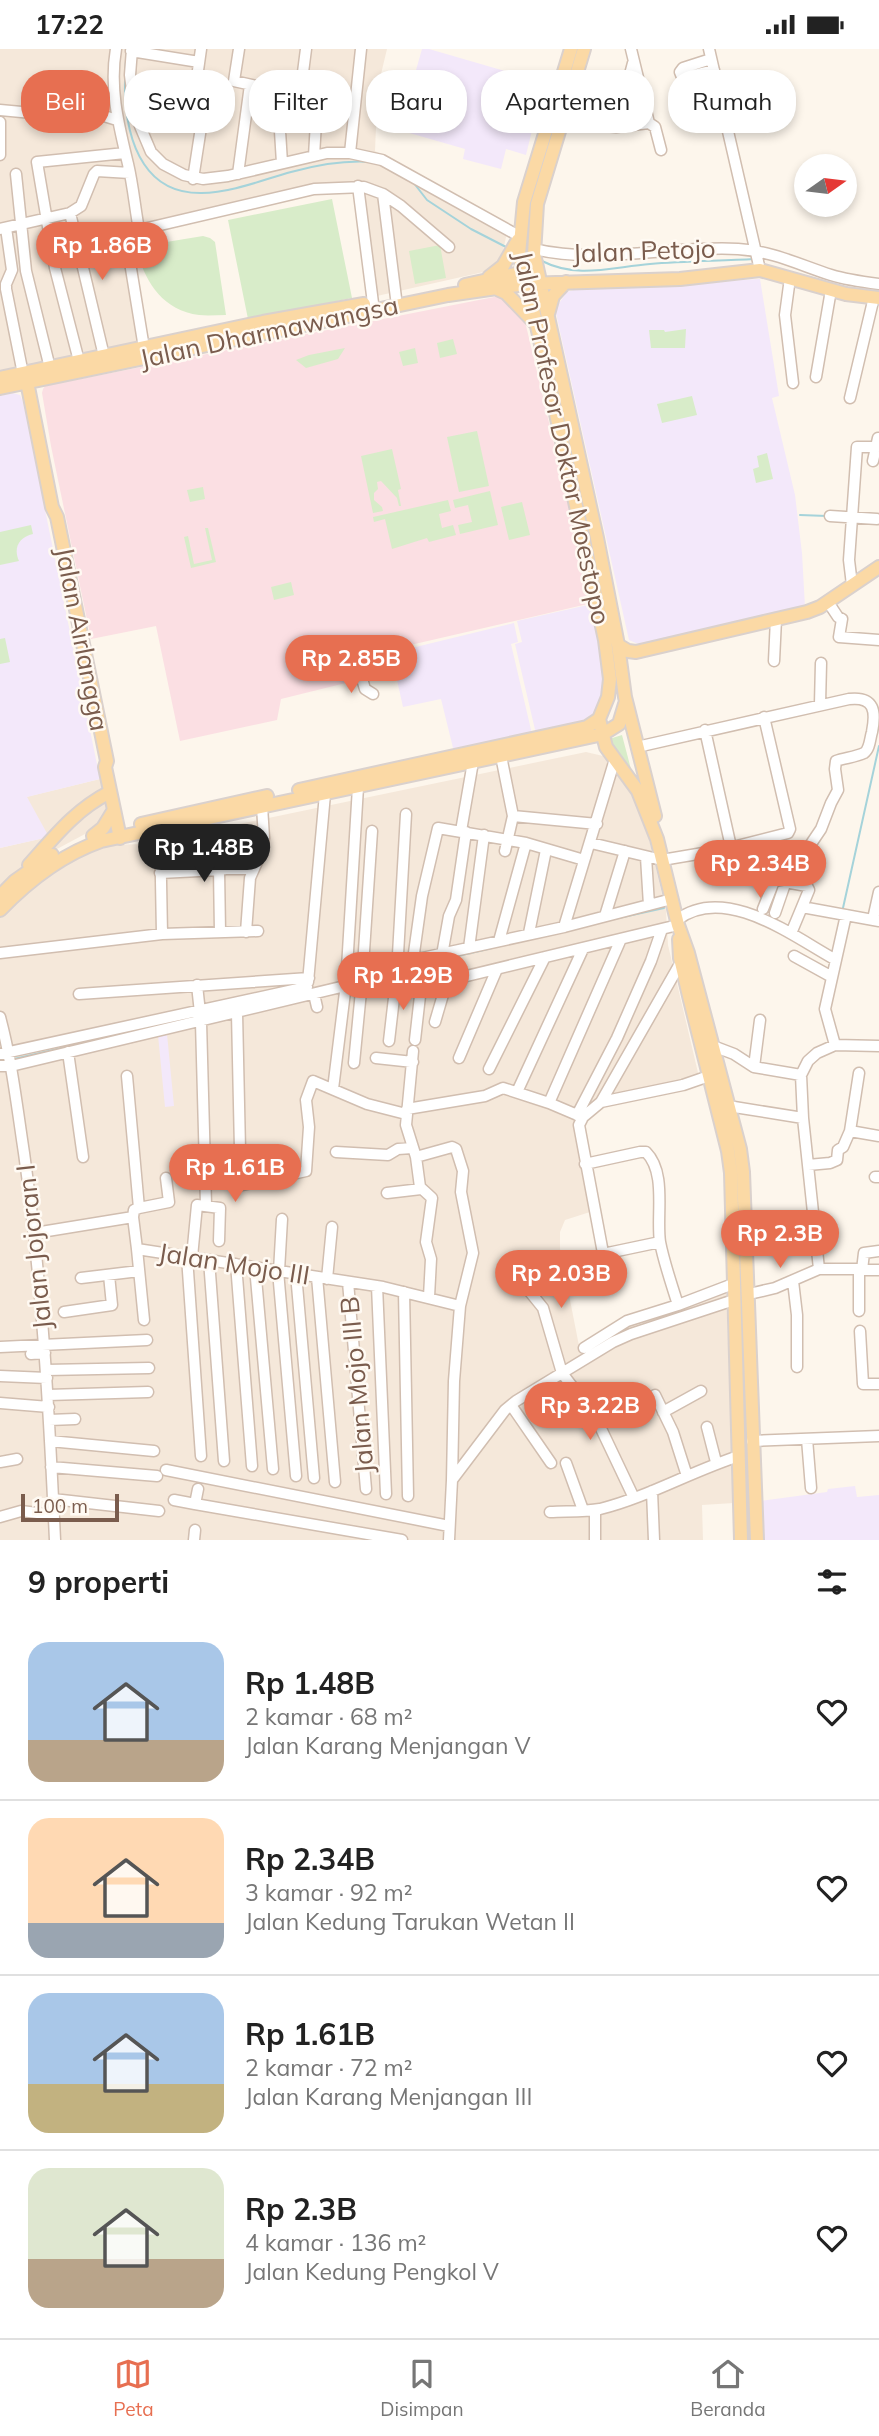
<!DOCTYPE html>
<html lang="id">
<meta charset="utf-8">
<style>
:root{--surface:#fff;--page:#f2f2f2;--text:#222;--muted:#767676;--line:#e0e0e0;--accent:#e76f51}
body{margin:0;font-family:Mulish,sans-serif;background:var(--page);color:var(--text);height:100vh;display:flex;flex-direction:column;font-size:26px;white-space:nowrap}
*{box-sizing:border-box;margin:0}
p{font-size:23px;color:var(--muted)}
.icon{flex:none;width:38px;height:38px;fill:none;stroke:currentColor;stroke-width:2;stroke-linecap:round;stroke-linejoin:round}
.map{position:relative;height:1491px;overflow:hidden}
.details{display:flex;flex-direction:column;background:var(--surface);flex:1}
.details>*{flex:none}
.banner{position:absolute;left:21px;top:21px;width:838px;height:63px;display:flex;gap:14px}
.needle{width:46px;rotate:76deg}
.controls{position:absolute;left:794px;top:105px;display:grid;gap:14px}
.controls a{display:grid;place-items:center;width:63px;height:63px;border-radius:50%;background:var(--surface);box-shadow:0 4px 10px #0003;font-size:35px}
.scale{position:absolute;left:21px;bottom:18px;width:98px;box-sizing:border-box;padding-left:7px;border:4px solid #7a5c4d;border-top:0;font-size:19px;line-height:24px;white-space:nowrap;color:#7a5c4d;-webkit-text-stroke:5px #fffaf3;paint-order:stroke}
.price{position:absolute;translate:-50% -60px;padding:0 16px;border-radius:24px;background:var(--accent);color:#fff;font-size:23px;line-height:46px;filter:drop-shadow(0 2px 4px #0008)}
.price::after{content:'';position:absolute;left:50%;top:42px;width:21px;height:16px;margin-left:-10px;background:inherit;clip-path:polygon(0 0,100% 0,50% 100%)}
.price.on{background:#222;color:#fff}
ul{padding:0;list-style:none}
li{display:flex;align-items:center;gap:21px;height:175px;padding:0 28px}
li+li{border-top:2px solid var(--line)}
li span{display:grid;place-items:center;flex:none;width:196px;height:140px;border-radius:21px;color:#555}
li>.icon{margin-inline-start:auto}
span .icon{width:84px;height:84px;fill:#fffc;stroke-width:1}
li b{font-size:30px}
h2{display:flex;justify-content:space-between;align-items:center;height:84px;padding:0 28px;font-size:30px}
.tag{padding:0 24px;border-radius:28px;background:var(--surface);box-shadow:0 4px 10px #0003;font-size:24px;line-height:63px}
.tag.on{background:var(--accent);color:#fff}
.status{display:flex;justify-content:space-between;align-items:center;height:49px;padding:0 35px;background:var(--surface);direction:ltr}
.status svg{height:19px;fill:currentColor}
.dock{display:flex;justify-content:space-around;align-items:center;height:98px;border-top:2px solid var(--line);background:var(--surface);font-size:19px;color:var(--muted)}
.dock a{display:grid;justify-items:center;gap:4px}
.dock .on{color:var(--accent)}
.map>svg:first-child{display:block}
.residential{fill:#f5e8da}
.education{fill:#f3e8fa}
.medical{fill:#fbdfe3}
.green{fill:#d8ecc9}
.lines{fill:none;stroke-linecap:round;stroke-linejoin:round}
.stream{stroke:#a5d3da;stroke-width:2}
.minor-casing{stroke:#d1beb0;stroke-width:13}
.major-casing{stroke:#dad1cd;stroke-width:16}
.minor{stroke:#fff;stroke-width:10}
.major{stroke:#fbd9a5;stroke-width:12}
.labels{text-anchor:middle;stroke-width:5;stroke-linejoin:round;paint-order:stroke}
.street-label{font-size:26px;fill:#7a5c4d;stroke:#fffaf3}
</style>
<div class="status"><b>17:22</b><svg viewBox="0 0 49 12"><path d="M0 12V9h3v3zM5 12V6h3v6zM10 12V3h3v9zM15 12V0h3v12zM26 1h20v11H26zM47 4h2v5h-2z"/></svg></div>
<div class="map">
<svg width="879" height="1491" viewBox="0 0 879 1491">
<rect width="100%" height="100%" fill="#fdf6ec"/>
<path class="residential" d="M0,0H387L375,50L377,54L375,102L412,122L508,179L503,202L496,214L488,222L368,249L356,141H333L125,185L148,291L0,323Z
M586,703L603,707L613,715L628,733L644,769L666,862L668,896L699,1028L596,1049L590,1065L575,1080L590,1163L565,1171L560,1183V1200L581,1307L632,1274L726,1242L734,1454L702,1456L703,1491H0V866L55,820L82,803L107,796L143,795Z
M100,730L110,757L100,777L27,816L0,844V799L48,788L26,748Z"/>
<path class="education" d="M422,0H429L550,35L548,43L544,42L539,61H537L526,106L506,100L501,120L463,110L465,100L399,81Z
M760,230L779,347L772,349L795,446L802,504L805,558L638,595L629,591L555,260L567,243L583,238Z
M13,344L20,346L23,353L100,730L27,748L49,788L0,799V347Z
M592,555L608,631L601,659L588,673L536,685L515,595L522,593L517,572Z
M514,574L518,593L511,595L532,685L454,703L441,650L403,658L391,604Z
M167,985L174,1057L165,1058L158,986Z
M855,1437L857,1448L879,1446V1491H762L761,1452L827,1443L828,1440Z"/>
<path class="medical" d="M499,247L507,250L523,264L592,554L393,600L358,631L281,650L277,671L180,692L156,577L91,590L51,397L42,344L43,340L45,337Z"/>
<path class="green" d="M332,150L352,249L248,270L228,171Z
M203,187L210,189L215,193L226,266C217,266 208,267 199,266C161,261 144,231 136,198Z
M440,196L446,229L415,235L409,202Z
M686,280L685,299H651L649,281H664L665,283Z
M453,290L457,305L440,309L437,294Z
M345,299L338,310L306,319L296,311L309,306Z
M415,299L418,314L403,317L399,303Z
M692,347L697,366L662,374L657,355Z
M477,382L489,437L459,443L447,388Z
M392,400L401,440L398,441L401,457H399L397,449L381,432L377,433L378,440L374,444V451L382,458L383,462L373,464L361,407Z
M767,404L773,430L756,434L753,420L759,418L757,407Z
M203,438L205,450L190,453L187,441Z
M490,442L498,476L460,485L458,476L472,473L468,456L455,459L453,451Z
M448,451L451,462L439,465L442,479L453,476L456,486L429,493L427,489L392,500L385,470L374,473L373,468Z
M522,453L530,486L509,491L501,458Z
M31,476L33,485C19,488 13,499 19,512L0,516V483Z
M205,479H208L216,513L191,519L184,488L188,487L194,515L212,511Z
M291,533L294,546L274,551L271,538Z
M5,589L10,613L0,615V590Z
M329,604L331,614L311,619L308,609Z
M622,686L632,724C626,715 608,698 606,691Z"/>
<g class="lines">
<path class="stream" d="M127,0C123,37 123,83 144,115C178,167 244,136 291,123C317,116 344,111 371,113
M413,133L427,151L471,180L508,199
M542,212C577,230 612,218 650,215C685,212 720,212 754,210
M800,466L827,467
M843,859L879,697
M614,870L664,859
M423,915L492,899
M14,1010L196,968"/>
<defs>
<path id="minor" d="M116,0C109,40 119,77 128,115C133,136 135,159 139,181
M132,0L130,26L134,57L140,77L151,103L163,115L184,126L203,130L228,127L327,104H350L382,111L519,187
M239,0L234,32L301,47
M631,0L649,74L655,78L661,101
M709,0L760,221
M131,2L199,13
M711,10L683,19L680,23L682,28H685L714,21
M0,61L32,64L61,72L65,70L71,59L75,58L117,71
M297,70L306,0
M0,73V106
M562,73L616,78L649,74
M616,78L633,14
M350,104L361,0
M282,114L280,82L290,70L316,73L314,107
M16,125L26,222L50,319
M238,125L250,36
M193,130L202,72L201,68L193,67L192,64L201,0
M358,137L373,254
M383,145L396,249
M70,164L104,307
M6,179L12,221L6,235V240L23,325
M0,180L70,164L81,157L94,125L97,122L130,124
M534,200C601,216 671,196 738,200C772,202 800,216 831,226C847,231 863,233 879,235
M790,229L785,266L793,334
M144,299L126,189L129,184L139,181L314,140L364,138L383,145L401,157L449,198
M79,312L55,219L37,113L125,104
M816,328L831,241
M850,349L874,248
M873,412L878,389
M830,467L877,470
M852,536L849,511L857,398H876
M828,553L838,568L842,570L839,588L879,591
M774,612L776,570
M360,623L365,640L373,645
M820,655L821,614
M705,681L731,798
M637,698L849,650C875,647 876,663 872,683C870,689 870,700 864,704C856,708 844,709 836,712L835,720L838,741L831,754L821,780L786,832L775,864
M501,707L513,767L505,802
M513,767L597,775
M160,780L162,885
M461,782L473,713
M591,794L662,811L721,801L788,784L790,780L764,668
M721,801L729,823L807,837L809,841L802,858L879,872
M646,808L649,856
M584,811L526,794L438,779L422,847L413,911L564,878L672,850
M226,820H253
M160,824L219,821
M763,860L775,830
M605,867L625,802
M873,870L879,843
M677,871C725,834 794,888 836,911
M564,878L615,710
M792,882L802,858
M220,883L219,821L226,820L228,791
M246,883L250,829L261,804L264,789L262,757
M529,884L546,801
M499,892L526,794
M469,899L484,786
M0,904L162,885L258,882
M442,906L449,867L456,851L466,783
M794,907L832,928
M357,924L397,914
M308,933L325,745
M197,936L201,973L206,1156
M421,938L678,876
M79,945L309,929
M314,945L317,958
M237,964L240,1101L243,1125L237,1127L238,1137L306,1122L309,1078L306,1051L313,1032L367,1055L406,1065
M0,968C12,1013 17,1058 24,1104C42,1232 49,1361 55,1491
M435,973L447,932
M389,992L397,923L406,765
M835,996L825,960L846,866
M713,997L734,1005L754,1018L801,1026
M413,1002L406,1076L416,1108L420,1138L432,1149L426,1193L431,1210L429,1248
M68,1003L83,1108
M0,1005L307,938
M376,1009L413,1013
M459,1009L497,920
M354,1014L362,932L372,782
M0,1017H11L420,919L421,938L415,991
M754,1018L760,971
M489,1020L545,908
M127,1027L139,1159L134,1161L133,1168
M333,1040L346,935L358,738
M517,1043L583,900
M601,1053L683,1036L709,1027
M549,1054L621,890
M728,1057L803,1069
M407,1060L485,1047L503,1039L549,1054L582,1068
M577,1066L617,989L651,912L662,880
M850,1082L879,1087
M336,1103L388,1106L398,1100L412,1099
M416,1108L452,1098L456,1100L463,1122L461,1143L473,1204L460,1257L454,1332L452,1431
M585,1115L640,1103H646C667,1124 656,1166 660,1193C664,1214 672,1236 678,1256
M808,1116L830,1114L837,1111L838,1101L843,1098L850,1082L859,1024
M875,1128H879
M387,1144L421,1140
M139,1159L169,1153L166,1129
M35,1184L133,1168L137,1200L383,1238L460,1257
M137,1200L144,1271
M603,1204L579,1076L583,1068L601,1053L681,913
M187,1208L201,1407
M192,1208L197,1156L220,1159L219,1192
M209,1211L224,1412
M565,1213L660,1193
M236,1215L252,1417
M255,1218L273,1420
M819,1220L803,1069L801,1026L808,1012L817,1004L835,996L879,997
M859,1221H879
M862,1221L864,1204L879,1202
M278,1222L296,1427
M279,1222L282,1170
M296,1225L314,1429
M317,1228L335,1433
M81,1229L139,1222
M327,1230L332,1178
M514,1231L526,1238L543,1259L562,1324L596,1369L634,1449
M793,1232L797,1266V1318
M348,1233L366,1440
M377,1237L386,1445
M404,1243L408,1447
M749,1245L775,1239L819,1220H857L859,1222V1262
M64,1263L112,1256L109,1226
M860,1282L863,1335H879
M0,1298L147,1291
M584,1299L627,1272L678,1256L733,1235
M31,1305L45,1304
M46,1321L149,1319
M0,1327L47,1329
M48,1346L148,1343
M655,1346L673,1383L687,1427
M0,1354L49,1358
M511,1356L551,1414
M663,1363L701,1342
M49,1371L75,1370
M707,1378L716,1413
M807,1390L811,1439
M50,1392L154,1402
M752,1392L879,1387
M0,1413L17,1410
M566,1414L583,1461
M51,1418L157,1427
M166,1421L449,1477
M198,1440L195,1455L402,1491
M652,1442L654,1491
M53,1450L159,1462
M174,1451L195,1455
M595,1461V1491
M550,1463C566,1462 584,1463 600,1460C648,1448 692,1422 739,1407
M0,1468L21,1462L54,1466
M194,1491L195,1481
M449,1491L452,1431L505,1361L516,1352L613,1293L631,1285L734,1251"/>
<path id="major" d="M571,0L524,153L519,205L537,277L605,591L610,630L608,648L599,670L606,698L638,742L657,790L678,876L688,904L740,1100L743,1123L757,1491
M584,0L537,155L534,205L597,489L618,596L625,648L655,767
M489,228L503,217L518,191
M465,236L529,222
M495,239L506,244L535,274
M548,265L553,247L566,233
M26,328L52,458L57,468L107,712L105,718L120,789
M0,329L263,273L364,255
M0,339L448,246L525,235L680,230L760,221L846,245L879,249
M618,596L628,602L636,603L807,563L820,558L879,518
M299,741L587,678L599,670
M141,775L267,747
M93,787L103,779L114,761
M29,816C55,787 75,761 110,743
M0,847L15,832L52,806
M0,861C29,831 61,806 101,792L603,685L619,675L625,655
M679,890L680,909L690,951L728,1102L731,1124L741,1491"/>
</defs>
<use href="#minor" class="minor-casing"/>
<use href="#major" class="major-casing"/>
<use href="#minor" class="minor"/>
<use href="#major" class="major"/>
</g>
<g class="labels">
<g class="street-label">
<text transform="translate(644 202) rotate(-2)" y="9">Jalan Petojo</text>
<text transform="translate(269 283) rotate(-12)" y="9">Jalan Dharmawangsa</text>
<text transform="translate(562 389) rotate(78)" y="9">Jalan Profesor Doktor Moestopo</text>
<text transform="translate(82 590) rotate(79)" y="9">Jalan Airlangga</text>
<text transform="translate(34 1198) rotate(-96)" y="9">Jalan Jojoran I</text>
<text transform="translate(234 1215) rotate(9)" y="9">Jalan Mojo III</text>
<text transform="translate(357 1336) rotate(-95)" y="9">Jalan Mojo III B</text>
</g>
</g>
</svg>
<div class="controls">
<a><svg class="needle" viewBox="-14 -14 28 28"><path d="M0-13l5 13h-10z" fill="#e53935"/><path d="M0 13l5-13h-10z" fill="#767676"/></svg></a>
</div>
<div class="scale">100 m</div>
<b class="price" style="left:102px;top:233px">Rp 1.86B</b>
<b class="price" style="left:351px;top:646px">Rp 2.85B</b>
<b class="price on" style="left:204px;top:835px">Rp 1.48B</b>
<b class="price" style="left:760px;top:851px">Rp 2.34B</b>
<b class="price" style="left:403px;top:963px">Rp 1.29B</b>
<b class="price" style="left:235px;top:1155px">Rp 1.61B</b>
<b class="price" style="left:780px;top:1221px">Rp 2.3B</b>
<b class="price" style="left:561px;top:1261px">Rp 2.03B</b>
<b class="price" style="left:590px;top:1393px">Rp 3.22B</b>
<div class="banner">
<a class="tag on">Beli</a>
<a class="tag">Sewa</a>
<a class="tag">Filter</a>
<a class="tag">Baru</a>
<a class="tag">Apartemen</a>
<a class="tag">Rumah</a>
</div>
</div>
<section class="details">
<h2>9 properti<svg class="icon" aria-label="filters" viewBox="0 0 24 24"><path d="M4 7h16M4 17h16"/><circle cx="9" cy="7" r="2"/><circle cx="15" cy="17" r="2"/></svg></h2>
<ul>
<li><span style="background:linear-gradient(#a9c7e8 70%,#b9a48a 0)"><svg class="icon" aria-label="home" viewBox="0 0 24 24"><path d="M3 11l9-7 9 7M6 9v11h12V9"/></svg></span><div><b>Rp 1.48B</b><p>2 kamar · 68 m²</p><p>Jalan Karang Menjangan V</p></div><svg class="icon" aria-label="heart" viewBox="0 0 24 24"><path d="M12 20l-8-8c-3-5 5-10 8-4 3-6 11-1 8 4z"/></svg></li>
<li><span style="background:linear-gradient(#ffd9b3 75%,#9aa5b1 0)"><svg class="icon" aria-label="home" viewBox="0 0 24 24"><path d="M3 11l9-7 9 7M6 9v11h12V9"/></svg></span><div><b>Rp 2.34B</b><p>3 kamar · 92 m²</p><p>Jalan Kedung Tarukan Wetan II</p></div><svg class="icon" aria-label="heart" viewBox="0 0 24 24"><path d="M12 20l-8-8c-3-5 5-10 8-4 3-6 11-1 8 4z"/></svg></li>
<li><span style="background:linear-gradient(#a9c7e8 65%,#c2b280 0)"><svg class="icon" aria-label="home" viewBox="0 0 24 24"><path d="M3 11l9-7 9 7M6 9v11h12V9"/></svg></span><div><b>Rp 1.61B</b><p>2 kamar · 72 m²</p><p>Jalan Karang Menjangan III</p></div><svg class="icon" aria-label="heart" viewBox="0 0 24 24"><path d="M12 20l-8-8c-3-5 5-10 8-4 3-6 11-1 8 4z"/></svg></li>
<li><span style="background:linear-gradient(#dfe7d0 65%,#b9a48a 0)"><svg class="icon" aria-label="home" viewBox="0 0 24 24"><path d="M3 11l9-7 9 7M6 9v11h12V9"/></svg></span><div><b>Rp 2.3B</b><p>4 kamar · 136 m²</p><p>Jalan Kedung Pengkol V</p></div><svg class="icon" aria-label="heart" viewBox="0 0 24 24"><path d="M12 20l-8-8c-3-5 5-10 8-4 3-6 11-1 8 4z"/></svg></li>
</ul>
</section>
<nav class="dock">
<a class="on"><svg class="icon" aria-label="map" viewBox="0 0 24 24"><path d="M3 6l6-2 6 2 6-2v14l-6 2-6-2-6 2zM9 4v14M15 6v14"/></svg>Peta</a>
<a><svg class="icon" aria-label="saved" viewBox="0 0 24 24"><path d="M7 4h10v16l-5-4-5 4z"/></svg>Disimpan</a>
<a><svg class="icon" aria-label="home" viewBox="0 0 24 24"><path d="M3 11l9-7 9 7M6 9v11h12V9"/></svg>Beranda</a>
</nav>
